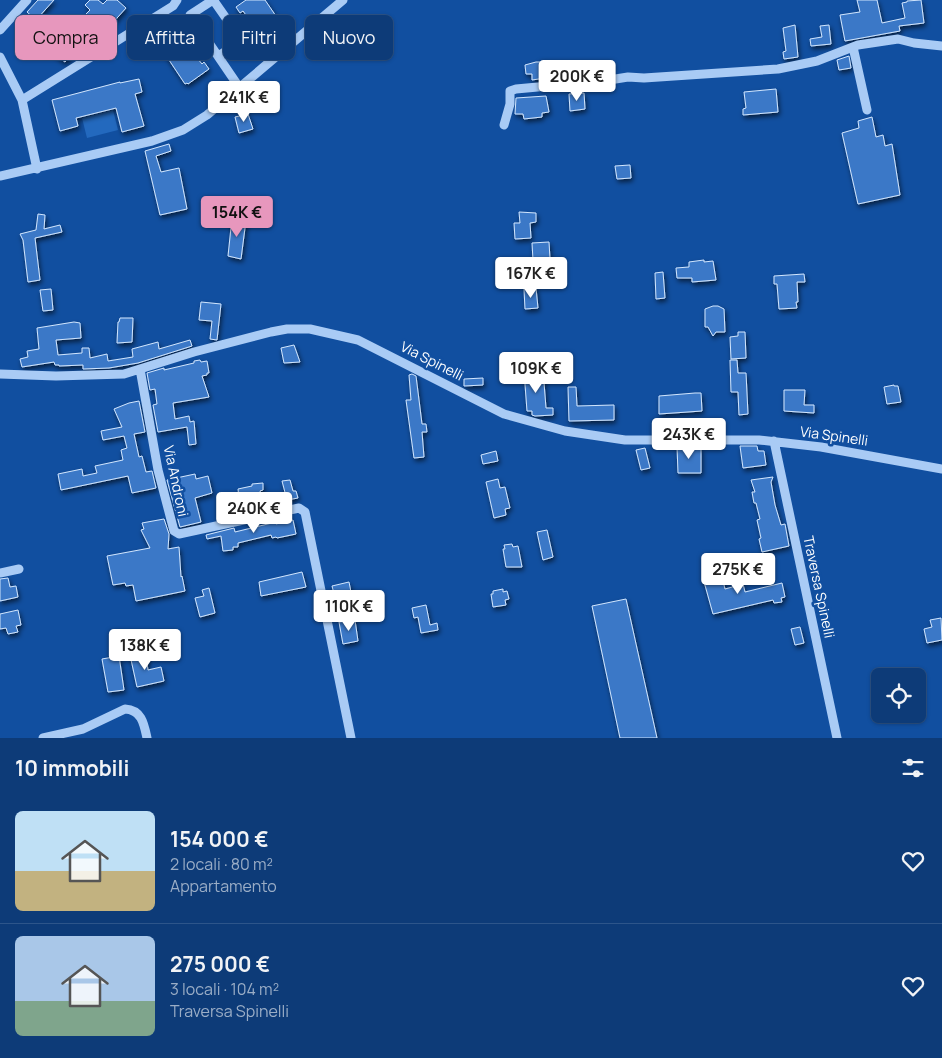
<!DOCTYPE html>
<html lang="it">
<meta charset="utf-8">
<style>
:root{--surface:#0d3b78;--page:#1b4680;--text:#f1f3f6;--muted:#9aadc6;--line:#2d558a;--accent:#e797bd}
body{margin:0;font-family:Manrope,sans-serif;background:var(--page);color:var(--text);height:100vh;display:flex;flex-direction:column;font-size:19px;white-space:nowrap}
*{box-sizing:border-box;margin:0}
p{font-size:16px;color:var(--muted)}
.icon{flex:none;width:28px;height:28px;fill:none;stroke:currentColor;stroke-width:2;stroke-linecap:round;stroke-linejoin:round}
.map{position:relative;height:738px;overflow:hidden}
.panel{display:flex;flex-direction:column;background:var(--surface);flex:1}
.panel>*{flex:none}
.top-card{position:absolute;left:15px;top:15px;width:500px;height:45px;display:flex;gap:10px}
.controls{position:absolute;left:871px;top:668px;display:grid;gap:10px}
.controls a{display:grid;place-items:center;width:55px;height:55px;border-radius:8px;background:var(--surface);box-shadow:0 1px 4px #0004,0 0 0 1px var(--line);font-size:25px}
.price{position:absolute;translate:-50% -42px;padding:0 11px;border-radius:5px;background:#fff;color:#222;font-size:16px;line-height:32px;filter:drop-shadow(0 1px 2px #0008)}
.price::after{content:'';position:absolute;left:50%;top:30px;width:15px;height:11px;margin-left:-8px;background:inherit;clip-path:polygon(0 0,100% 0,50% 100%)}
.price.active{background:var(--accent);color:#111}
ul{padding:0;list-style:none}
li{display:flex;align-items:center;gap:15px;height:125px;padding:0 15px}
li+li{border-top:1px solid var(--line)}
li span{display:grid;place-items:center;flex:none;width:140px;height:100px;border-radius:8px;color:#555}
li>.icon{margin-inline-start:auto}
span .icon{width:60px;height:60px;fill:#fffc;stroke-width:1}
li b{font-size:21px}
h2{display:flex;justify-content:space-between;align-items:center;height:60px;padding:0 15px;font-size:21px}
.pill{padding:0 18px;border-radius:8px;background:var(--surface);box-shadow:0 1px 4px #0004,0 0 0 1px var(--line);font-size:18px;line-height:45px}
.pill.active{background:var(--accent);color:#111}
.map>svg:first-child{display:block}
.green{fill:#2369be}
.building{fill:#3a78c7;stroke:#d2e6fe;filter:url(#shadow)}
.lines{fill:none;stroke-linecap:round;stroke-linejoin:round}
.minor{stroke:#a9cbf5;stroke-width:9}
.labels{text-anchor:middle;stroke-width:5;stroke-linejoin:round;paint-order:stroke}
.street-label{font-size:14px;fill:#fff;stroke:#114fa0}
</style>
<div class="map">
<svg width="942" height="738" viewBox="0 0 942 738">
<defs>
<filter id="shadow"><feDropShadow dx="1.5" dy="3" stdDeviation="2.5" flood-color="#0009"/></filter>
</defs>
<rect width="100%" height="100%" fill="#114fa0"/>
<path class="green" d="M185,15L197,34L167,54L155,35Z
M113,110L118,130L87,138L82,118Z"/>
<path class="building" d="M38,0H54L36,20L27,12Z
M90,0H98L103,4L107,0H117L126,8L109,27L111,29L99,43L93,38L91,41L80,31L88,21L83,17L90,10L85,5Z
M246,0H265L278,19V21L260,34L243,11L240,13L236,7Z
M857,0H877L882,23L905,18L902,3L907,2V1L921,0L924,23L899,26L900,31L845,41L840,15L860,12Z
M795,25L798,57L784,59L783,52L786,51L783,28Z
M829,25L831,44L811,46L810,39L822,37L820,26Z
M46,30L73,54L65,62L44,46V44L38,38Z
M189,40L194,47L191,49L197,58L202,64L204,62L209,69L188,84L187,83L185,84L167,57V54Z
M849,56L851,68L839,70L837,60Z
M536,62H544L545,78L532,80V74H526L525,65Z
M139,79L142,92L135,94L144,126L122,132L116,108L76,118L78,126L60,131L52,100L120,82V83Z
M776,89L778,112L743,115V109L746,108L744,92Z
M584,93L585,109L570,111L569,94Z
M546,96L549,112L542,113V117L524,119L523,114H515L516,98Z
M248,114L253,129L239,133L235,117Z
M872,117L876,137L883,135L885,146L892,144L900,195L858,204L842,133L859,128L858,121Z
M169,144L171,151L156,156L161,172L179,168L187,209L160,215L145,151Z
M630,165L631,178L617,179L615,166Z
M519,212L536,213V222L530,223L531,238L515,239L514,223H520Z
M38,214L45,215L44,229L60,225L62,232L35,238L40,280L28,282L23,240L20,234L36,230Z
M232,218L246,220L241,259L228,256Z
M549,242L551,276L534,277L532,243Z
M704,260V262L713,261L716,280L692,282V278H677L676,268L689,267V262Z
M663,272L665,298L656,299L655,273Z
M804,274L805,282H797L798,302H796L797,308L779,309L777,284H774V276Z
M536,288L538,308L525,309L524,289Z
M51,289L53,310L43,311L40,290Z
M201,302L221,304L217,340L210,339L212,321L199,320Z
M713,306H718L724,309L725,332H716L713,336L708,327H705V309Z
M120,318H133L132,342L117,343L118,322H119Z
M74,322L80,323L81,338L56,340L58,355L82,353V348H89L90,358L107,354L108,361L133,357L132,349L158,342L159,349L190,340L192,346L138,363L109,368L83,369V365L59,366V365H55L54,362L22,367L20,359L28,357L27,351L39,349L37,328Z
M738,332H745L746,358L731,359L730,337L738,336Z
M294,345L300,362L284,363L281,348Z
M200,360L201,362L207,361L209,373H207V375L202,376L209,397L173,403L175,419L189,416L190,422L194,421L196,444L189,445L187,427L158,432L153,405L157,404L155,389L150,390L147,373L164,368V370L194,363V361Z
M730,360H737L738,373H746L748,414L739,415L738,392H731Z
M543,370L546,408H553V415L535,416L532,415V411H527L524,371Z
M412,374L416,376L422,424H426L427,432H422L424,457L414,458L406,400H411L409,375Z
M483,378V385L464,386V379Z
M894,385V386H898L901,402L887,404L884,387Z
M568,387H576L577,406L614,405V420L569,421Z
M784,390H805L804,405H814V413L784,411Z
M695,393H701L702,411L659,414V396Z
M139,401L145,432L134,434L139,457L142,456L146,472L152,471L156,488L132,493L128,476L61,490L58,474L82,469L83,476L97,473L95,466L123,460L121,450L127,448L124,436L103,440L101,431L122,427L114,409L129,403Z
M677,446H697L701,449V473H678Z
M740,446H757L758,451H764L766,465L743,468Z
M645,448L650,468L641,470L636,450Z
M496,451L498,461L483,464L481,455Z
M195,474L196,479L208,476L212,493L195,498L201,522L180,527L167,480Z
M773,477L771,482L775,505L781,525L785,524L789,546L762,552L759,539L761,538L757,520L760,519L756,503H754L752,492H755L751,480Z
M498,479L500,488L505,487L510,508L505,509L506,515L494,518L486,482Z
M290,480L293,491H296L298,498L287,500L282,481Z
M263,483V490L260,491L263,508L240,511L241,514L228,517L223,515L219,502L239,498L238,489L252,486V484Z
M164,519L169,534L168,549L179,547L181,577L182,576L185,591L136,601L133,585L126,586L125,583L113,585L107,556L150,548L141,530L144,529L142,523Z
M293,520L296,534L277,538L276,537L272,538L271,535L238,543V547H233V550L223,551L221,536L207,539L206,535L234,528L235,532L276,522V524Z
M547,530L553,557L543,560L537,532Z
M512,544L513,547L518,546L522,567H506L503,549H505L504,545Z
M302,572L306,587L261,596L259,582Z
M721,573L725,589L743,584L745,592L782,583L785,597L781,598L782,602L774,603L773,600L713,614L703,578Z
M8,578L10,587L16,586L18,597L0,601V579Z
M349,582L352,597L336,601L332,586Z
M209,588L215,613L200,617L195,598L204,596L202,590Z
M503,589V592L507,591L509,599L505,600L506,605L493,607L491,594H493V591Z
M626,599L657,738H620L592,606Z
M426,605L430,625L437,623L438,630L421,633L418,617L414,618L412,608Z
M18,610L21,625L16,626L18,632L8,634L6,628L0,629V614Z
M941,618L942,640L927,643L924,629L932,627L930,620Z
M355,620L358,641L343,644L339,622Z
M800,627L804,643L795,645L791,629Z
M145,651L148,670L161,667L164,681L137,687L130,655Z
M119,656L124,690L108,692L102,659Z"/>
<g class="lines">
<path class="minor" d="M213,0L190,15L239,87
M214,1L242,41L218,56
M0,30L27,0
M853,47L867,110
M0,57L22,100L37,169
M22,100L173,6L177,0
M504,125L510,104V91L516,89L603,81L628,77L644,78L778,69L817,61L858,45L898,39L914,43L942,46
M0,176L152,141L183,130L207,115L343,0
M140,369L158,470L174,531L179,534L299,508L305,512L351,738
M0,374L56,376L124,374L194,352L271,332L287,329H310L358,340L504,414L565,431L625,440H759L821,447L942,469
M774,441L837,738
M0,573L19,569
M43,738L83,729L125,709C142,710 144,724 147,738"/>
</g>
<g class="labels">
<g class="street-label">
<text transform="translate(432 361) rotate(27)" y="5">Via Spinelli</text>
<text transform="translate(834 436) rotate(8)" y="5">Via Spinelli</text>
<text transform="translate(176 481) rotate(78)" y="5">Via Androni</text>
<text transform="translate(819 587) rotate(78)" y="5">Traversa Spinelli</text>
</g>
</g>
</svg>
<div class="controls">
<a><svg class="icon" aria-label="locate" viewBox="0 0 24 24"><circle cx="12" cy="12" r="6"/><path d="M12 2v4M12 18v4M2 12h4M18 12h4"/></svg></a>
</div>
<b class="price" style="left:577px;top:102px">200K €</b>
<b class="price" style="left:244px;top:123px">241K €</b>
<b class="price active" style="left:237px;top:238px">154K €</b>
<b class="price" style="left:531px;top:299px">167K €</b>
<b class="price" style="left:536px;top:394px">109K €</b>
<b class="price" style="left:689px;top:460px">243K €</b>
<b class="price" style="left:254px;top:534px">240K €</b>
<b class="price" style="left:738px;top:595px">275K €</b>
<b class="price" style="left:349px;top:632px">110K €</b>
<b class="price" style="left:145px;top:671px">138K €</b>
<div class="top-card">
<a class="pill active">Compra</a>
<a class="pill">Affitta</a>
<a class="pill">Filtri</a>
<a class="pill">Nuovo</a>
</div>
</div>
<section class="panel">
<h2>10 immobili<svg class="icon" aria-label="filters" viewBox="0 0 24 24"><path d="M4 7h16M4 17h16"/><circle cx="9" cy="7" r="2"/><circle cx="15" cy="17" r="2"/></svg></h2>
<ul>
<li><span style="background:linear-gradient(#bfe0f5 60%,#c2b280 0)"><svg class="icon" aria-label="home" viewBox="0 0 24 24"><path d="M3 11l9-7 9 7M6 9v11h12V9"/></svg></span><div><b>154 000 €</b><p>2 locali · 80 m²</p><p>Appartamento</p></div><svg class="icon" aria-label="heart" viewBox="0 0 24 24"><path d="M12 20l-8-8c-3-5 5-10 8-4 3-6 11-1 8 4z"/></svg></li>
<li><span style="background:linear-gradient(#a9c7e8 65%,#7fa58c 0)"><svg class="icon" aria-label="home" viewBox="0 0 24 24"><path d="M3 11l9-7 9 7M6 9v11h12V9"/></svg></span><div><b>275 000 €</b><p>3 locali · 104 m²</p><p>Traversa Spinelli</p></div><svg class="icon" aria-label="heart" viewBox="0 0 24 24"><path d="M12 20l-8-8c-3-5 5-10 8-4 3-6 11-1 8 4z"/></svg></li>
</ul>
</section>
